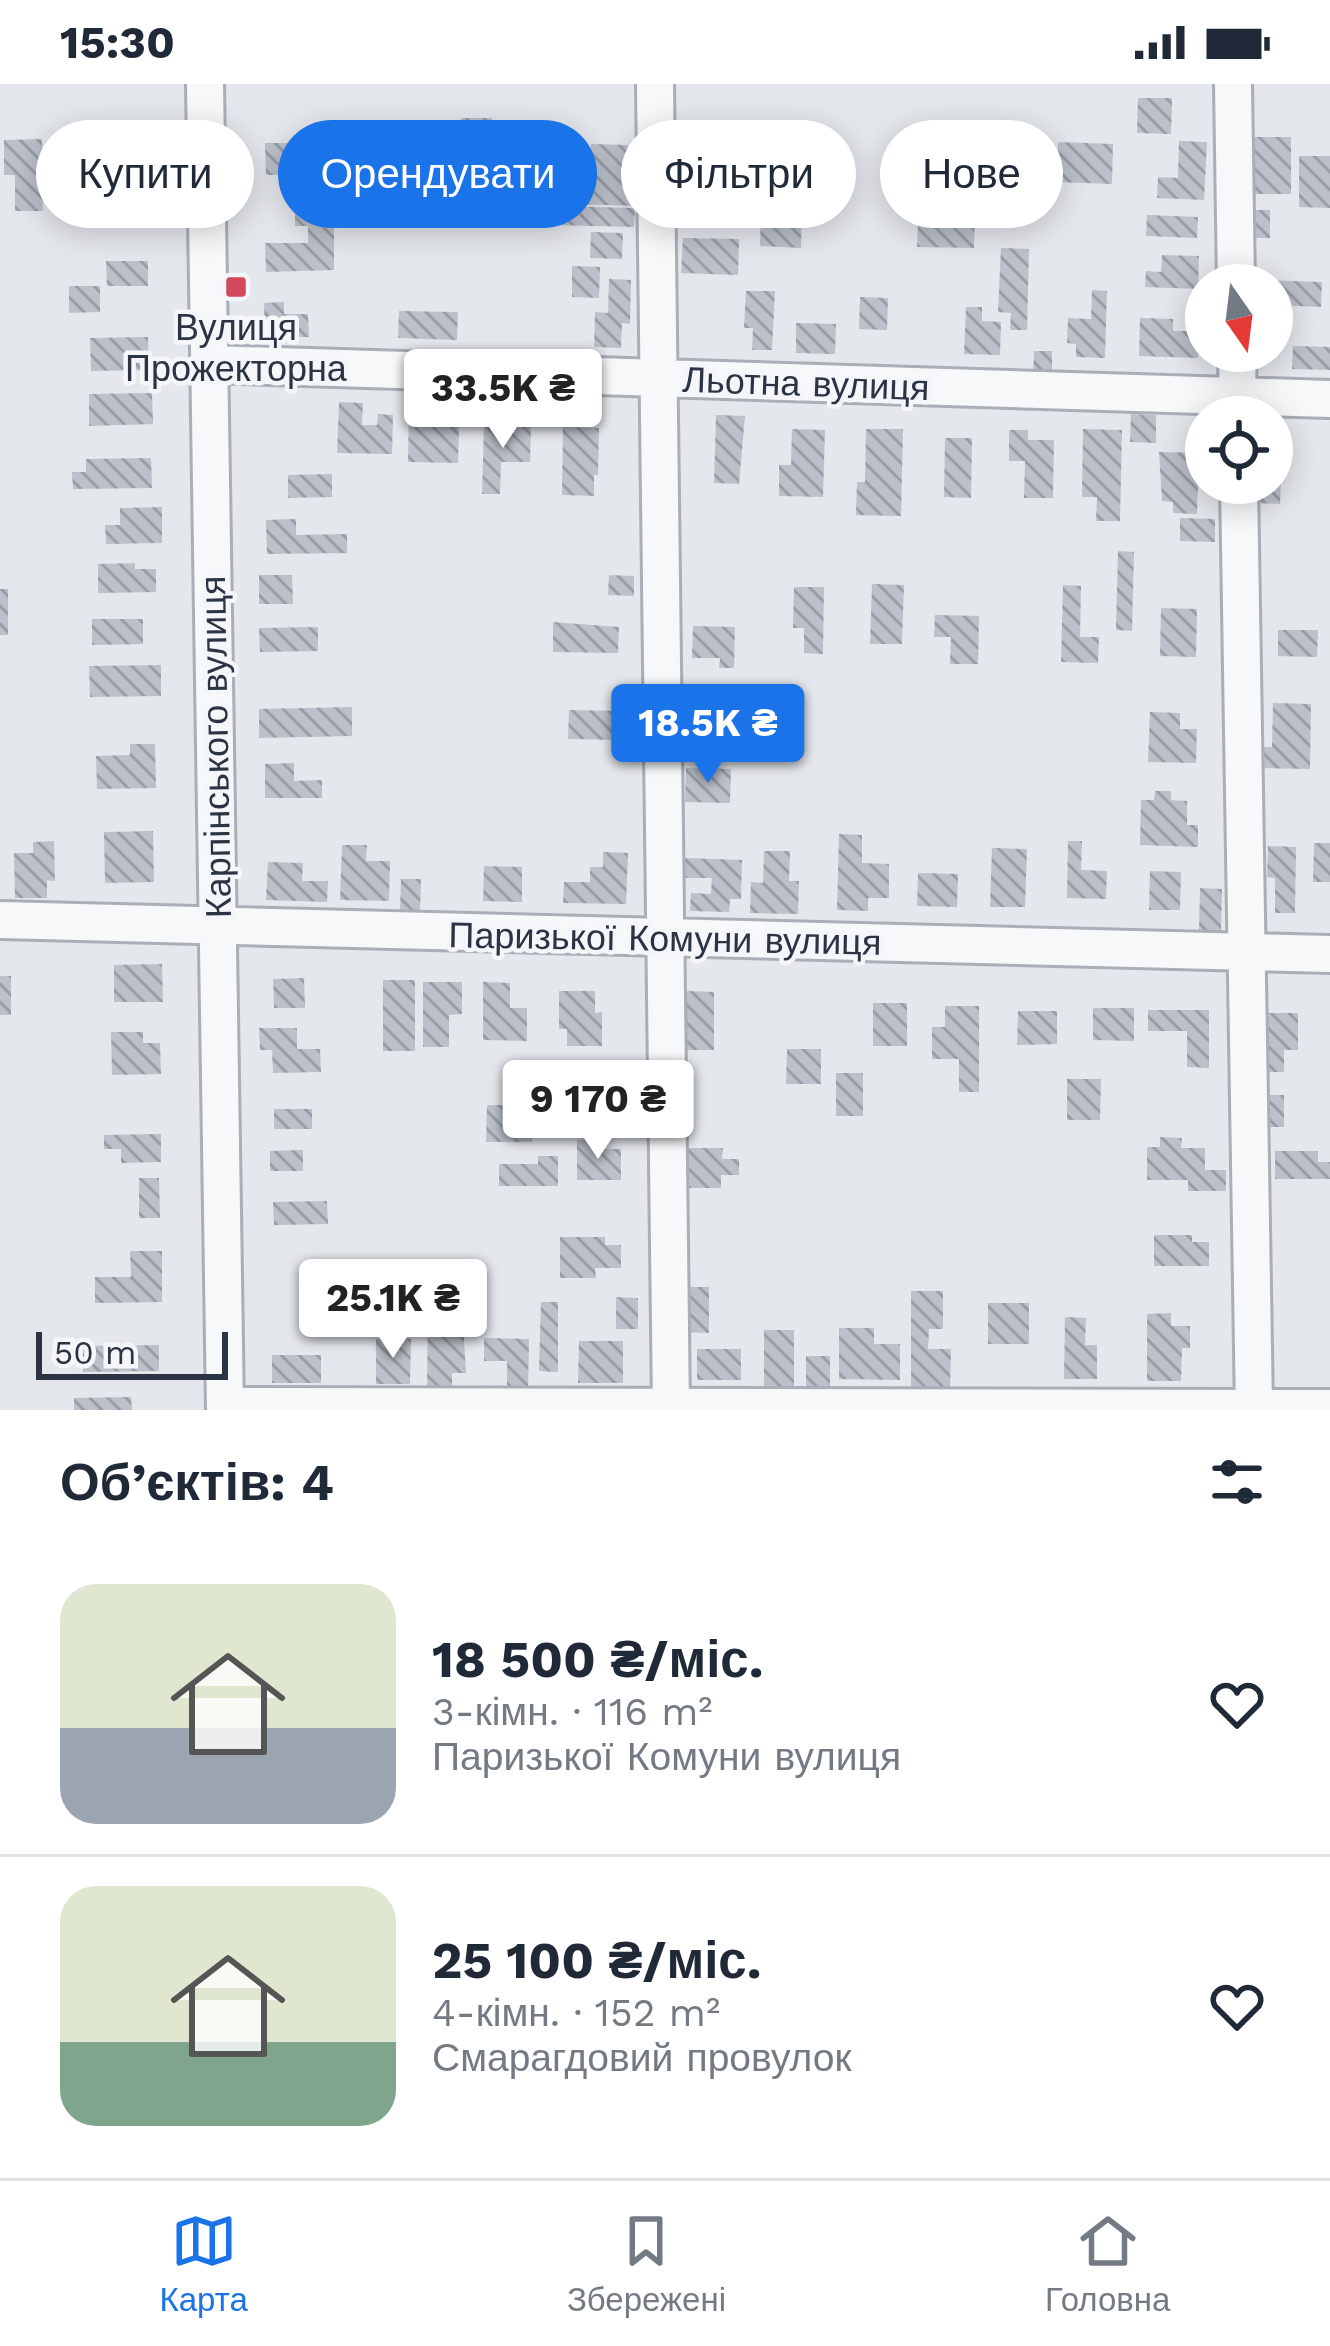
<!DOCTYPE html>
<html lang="uk">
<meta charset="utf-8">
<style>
:root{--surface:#fff;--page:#f2f2f3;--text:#1f2937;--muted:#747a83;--line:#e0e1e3;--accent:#1a73e8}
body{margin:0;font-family:"Work Sans",sans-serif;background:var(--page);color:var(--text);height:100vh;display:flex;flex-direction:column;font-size:45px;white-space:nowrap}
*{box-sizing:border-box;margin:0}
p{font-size:39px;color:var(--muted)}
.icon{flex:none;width:66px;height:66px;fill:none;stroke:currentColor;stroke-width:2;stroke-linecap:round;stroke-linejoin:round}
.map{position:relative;height:1326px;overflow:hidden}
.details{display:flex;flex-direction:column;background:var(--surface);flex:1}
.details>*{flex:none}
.hud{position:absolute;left:36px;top:36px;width:1260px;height:108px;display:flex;gap:24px}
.needle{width:78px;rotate:166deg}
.fabs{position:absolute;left:1185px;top:180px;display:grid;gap:24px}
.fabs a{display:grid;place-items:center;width:108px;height:108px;border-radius:50%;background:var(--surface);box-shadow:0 6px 30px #0003;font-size:60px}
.scale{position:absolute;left:36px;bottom:30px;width:192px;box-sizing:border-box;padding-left:12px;border:6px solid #2b3445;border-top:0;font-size:33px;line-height:42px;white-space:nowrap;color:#2b3445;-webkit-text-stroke:9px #f4f6f9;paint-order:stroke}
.price{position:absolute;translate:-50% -102px;padding:0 27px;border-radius:12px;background:#fff;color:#222;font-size:39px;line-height:78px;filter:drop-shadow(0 3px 6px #0008)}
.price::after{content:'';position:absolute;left:50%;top:72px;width:36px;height:27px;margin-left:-18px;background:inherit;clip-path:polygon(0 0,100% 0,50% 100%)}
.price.active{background:var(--accent);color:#fff}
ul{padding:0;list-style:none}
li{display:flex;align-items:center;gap:36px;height:300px;padding:0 60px}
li+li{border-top:3px solid var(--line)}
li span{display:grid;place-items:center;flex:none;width:336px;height:240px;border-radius:36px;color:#555}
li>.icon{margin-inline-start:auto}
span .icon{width:144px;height:144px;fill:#fffc;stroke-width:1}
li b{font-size:51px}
h2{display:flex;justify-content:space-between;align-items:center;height:144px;padding:0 60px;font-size:51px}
.tag{padding:0 42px;border-radius:54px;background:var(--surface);box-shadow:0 6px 30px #0003;font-size:42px;line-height:108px}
.tag.active{background:var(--accent);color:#fff}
.status{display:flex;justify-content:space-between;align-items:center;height:84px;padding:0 60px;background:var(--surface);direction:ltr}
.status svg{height:33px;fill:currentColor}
.tabs{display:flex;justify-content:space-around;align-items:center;height:168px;border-top:3px solid var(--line);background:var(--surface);font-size:33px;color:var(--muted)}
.tabs a{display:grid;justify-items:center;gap:6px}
.tabs .active{color:var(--accent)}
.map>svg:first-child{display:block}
.building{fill:url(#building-back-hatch)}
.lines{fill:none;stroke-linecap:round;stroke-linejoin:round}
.minor-casing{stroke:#a9aeb7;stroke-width:42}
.minor{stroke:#f7f8fa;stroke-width:36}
.poi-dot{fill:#d1495b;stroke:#f4f6f9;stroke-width:4.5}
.labels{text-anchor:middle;stroke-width:9;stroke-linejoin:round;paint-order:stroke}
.poi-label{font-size:36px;fill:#2b3445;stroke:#f4f6f9}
.street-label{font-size:36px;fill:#2b3445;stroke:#f4f6f9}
</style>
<div class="status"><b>15:30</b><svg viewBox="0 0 49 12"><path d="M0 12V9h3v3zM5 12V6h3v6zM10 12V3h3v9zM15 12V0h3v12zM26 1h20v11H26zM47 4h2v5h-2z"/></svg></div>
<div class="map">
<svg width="1330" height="1326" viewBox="0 0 1330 1326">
<defs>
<pattern id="building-back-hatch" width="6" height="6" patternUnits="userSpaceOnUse" patternTransform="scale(3)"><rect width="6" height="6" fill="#bbc0ca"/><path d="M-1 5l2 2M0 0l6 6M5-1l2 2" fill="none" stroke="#989da6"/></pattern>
</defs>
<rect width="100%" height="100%" fill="#e4e7ec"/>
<path class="building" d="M1138,14H1172L1171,50L1137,49Z
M461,34H492V64H461Z
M1254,53H1291V110H1254Z
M42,55L43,127H15V91H4V56Z
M1179,57L1207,58L1204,116L1157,114L1158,93L1178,94Z
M421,58H448L449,119L433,120V88L422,89Z
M1058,58L1113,60L1112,100L1057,98Z
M265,59H296V91H266Z
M350,59H378V90H369L370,119H351Z
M772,59L837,61L836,95L770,93Z
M591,60L628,61L627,108L635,109V122L571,120V105L590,106Z
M689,61L716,62L714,113H707V125L678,124L680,87H689Z
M895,61L934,62L933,92L914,91V102L894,101Z
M532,62V109H524V127H506L505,63Z
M982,62L1018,63V89L1027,90V101L1040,102V123L995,121L996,97L981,96Z
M142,63H166V117H143Z
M71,64H104L105,101H120V123L85,124L84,110H72Z
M1299,72H1330V124L1299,123Z
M334,122V186L266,188L265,159H308V142H295V123Z
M552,122L635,124L634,143L551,141Z
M761,124L802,125L801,164L760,162Z
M1248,126H1270V154H1248Z
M953,129L975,130L974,164L917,163L918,140L952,141Z
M1147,131L1198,133L1197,154L1146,152Z
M591,148L623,149L622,175L590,174Z
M683,154L739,155L738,191L681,189Z
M1001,164L1029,165L1027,246H1010L1011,229L998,228Z
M1162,171L1199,172L1198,205L1145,203L1146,187L1161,188Z
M106,177H148V202H107Z
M572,182L600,183L599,214L572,213Z
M609,195L631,196L630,240L622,239L621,264L594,263L595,228L608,229Z
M1264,196L1322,198L1321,223L1272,221V201H1264Z
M69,202H100V228L69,229Z
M1092,206L1107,207L1105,274L1076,273V260L1067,259L1068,234L1091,235Z
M746,207H775L772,266H752L753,244H744Z
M860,213L888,214L887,246L859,245Z
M284,218V230H308L309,253H265L264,219Z
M966,223H982V237L1001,238L1000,271L964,270Z
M399,227L458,228L457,256L398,254Z
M1140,234L1173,235V247H1199L1198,274L1139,272Z
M796,239L836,240L835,270L796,269Z
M148,253L149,286L91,287L90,254Z
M1293,262L1330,263V286L1292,285Z
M1034,267H1052V293H1033Z
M152,309L153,340L89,342V310Z
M339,318L363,319L362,341H377L378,330L393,331L392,370L337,369Z
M409,320L440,321L439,341H459L458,379L408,378Z
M1131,330L1156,331V359L1130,358Z
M716,331L745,332L739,400L714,399Z
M484,339L531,340L530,378H501L500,410H482Z
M563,343L599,344L598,391H594V412L562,411Z
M792,345L825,346L823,413L779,412V381H791Z
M866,345H903L901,432L856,431L857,398H865Z
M1083,345L1122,346L1120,437H1096L1097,413H1082Z
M1009,346H1028V356H1054L1053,414H1024L1025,377H1009Z
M945,354H972L971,414L944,413Z
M1272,356L1283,357L1280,420L1256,419L1257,399H1272Z
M1159,368L1199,369L1197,430L1173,429V418L1162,417Z
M151,374L152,404L73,405L72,388H86V375Z
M332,390V413L288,414V391Z
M162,423V459L106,460L105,441H120V424Z
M1180,434L1215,435V458L1180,457Z
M296,435V451L347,450V469L267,470L266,436Z
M1118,467L1134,468L1132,547L1116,546Z
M135,479V485H156V508L98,509V480Z
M259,491H292L293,520H259Z
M609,491L634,492V512L608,511Z
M872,500L904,501L902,560H870Z
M1063,501L1081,502L1080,553H1099L1098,579L1061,578Z
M794,503H824L823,570L804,569V544H793Z
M0,505H8V551H0Z
M1161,524L1197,525L1196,573L1160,572Z
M935,531L979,532L978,580H950L951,553H934Z
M92,535H143V560L92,561Z
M553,538L619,543L618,569L553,568Z
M693,542L735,543L734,584H719L720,574H692Z
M318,543V567L260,568L259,544Z
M1278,546H1318L1317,573L1278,572Z
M161,581V612L90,613L89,582Z
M1273,619L1311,620L1310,685L1263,684V663H1272Z
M352,623V652L259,654V625Z
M569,626L620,627L619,656L568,655Z
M691,627L721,628V643L744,644V656L691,655Z
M1150,628L1180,629V645H1197L1196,679L1148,678Z
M130,660H155L156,704L97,705L96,672L130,671Z
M294,679V697L322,696V714H265V680Z
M686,684L731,685L730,719L685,718Z
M1155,707H1171V716L1187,717V741H1198V763L1140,761L1141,716H1154Z
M153,747L154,798L105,799L104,748Z
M839,750L862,751V779L889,780V814H868V827L837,826Z
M54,757L55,797L47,796V814H15L14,769H33V758Z
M1068,757H1082L1081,786L1107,787L1106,815L1067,814Z
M1314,759H1330V798H1313Z
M342,761H367L366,777H390L389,817L340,816Z
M1268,762L1296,763L1295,829H1275V794L1267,793Z
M992,764L1027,765L1025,823H990Z
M764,767H790L789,797H799L798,830L750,829L751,798L763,799Z
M603,768L628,769L626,820L563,819L564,798H590V783H603Z
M685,774L742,776L741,815H730L729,828L690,827L691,809L711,810L712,794H685Z
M268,778L303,779L302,797H328L327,818L266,816Z
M484,782L522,783V818L483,817Z
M1150,787L1181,788L1180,826H1149Z
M918,789L958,790L957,823L917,822Z
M401,795H421L420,826H400Z
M1200,804L1222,805L1221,847L1199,846Z
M162,880L163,918H114V881Z
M0,892H11V931H0Z
M304,894L305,924H274L273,895Z
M383,896H415V967H383Z
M423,898H462V930L449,931V963H423Z
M483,898L510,899V924H527V957L483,956Z
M559,907H595V929L602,928V962H567V945H559Z
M687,907L714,908V966H686Z
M873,919H907V962H873Z
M945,922H979V1008H959V975H932V943H945Z
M1093,924H1134V957L1093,956Z
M1148,926H1209V984L1187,983V947H1148Z
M1018,927H1057V960L1017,961Z
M1265,929H1298V966H1284V988H1265Z
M259,944H297V965H320L321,988L273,989L272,966H260Z
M111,948H143V959H160L161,990L112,991Z
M787,965H821V1000H786Z
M836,989H863V1032H836Z
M1067,995H1101L1100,1036H1067Z
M1259,1011H1284V1043H1259Z
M487,1021H532V1058H486Z
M274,1025H312V1045H274Z
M161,1050V1078L121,1079V1065H104V1051Z
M1160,1053L1182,1054L1181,1064H1205V1086H1226V1107H1188V1096H1147V1063H1160Z
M577,1056H597V1065H621V1096H577Z
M687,1064H723L722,1075H739V1091H721V1104H687Z
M303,1066V1087H270V1067Z
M1275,1067H1318V1078H1330V1095H1275Z
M538,1072H558V1102H499V1080H538Z
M139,1094H159L160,1134H139Z
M327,1117L328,1140L274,1141L273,1118Z
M1154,1151H1192V1158H1209V1182H1154Z
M560,1153H605V1161H621V1184H595L596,1194H560Z
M130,1167H162V1218L95,1219V1193H131Z
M683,1203H709V1249L683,1248Z
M911,1207H943V1245H929L928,1265H951L950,1303H911Z
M616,1213L638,1214V1245H616Z
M541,1218H558V1288L539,1287Z
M988,1219H1029V1260H988Z
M428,1221H462L466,1289H452V1302H427Z
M1171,1229V1242H1190V1264H1182L1181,1297H1147V1230Z
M1065,1233L1086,1234L1085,1261H1097V1295H1064Z
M839,1244H874V1260H900V1296L839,1295Z
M764,1246H794V1309H764Z
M484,1254L529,1255L528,1309H507V1277H484Z
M376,1255H411L410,1300H376Z
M579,1257H623V1299H578Z
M159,1261V1287L83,1288V1262Z
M697,1265H741V1296H697Z
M272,1271H321V1299H272Z
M806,1272H830V1312H806Z
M131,1313L132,1326H74V1314Z"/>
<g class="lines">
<defs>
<path id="minor" d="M205,0L225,1326
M655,0L671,1326
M1233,0L1236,201
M1237,267L1238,333
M210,280L1330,315
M1239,399L1254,1326
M0,836L1330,870
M225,1322L1330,1324"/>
</defs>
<use href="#minor" class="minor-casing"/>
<use href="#minor" class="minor"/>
</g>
<rect class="poi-dot" x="224" y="191" width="24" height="24" rx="6"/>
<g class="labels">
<g class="poi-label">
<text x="236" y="256">Вулиця<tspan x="236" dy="41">Прожекторна</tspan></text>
</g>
<g class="street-label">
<text transform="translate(806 299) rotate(2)" y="13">Льотна вулиця</text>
<text transform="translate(215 663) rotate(-91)" y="13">Карпінського вулиця</text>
<text transform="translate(665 854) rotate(1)" y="13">Паризької Комуни вулиця</text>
</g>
</g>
</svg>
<div class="fabs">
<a><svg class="needle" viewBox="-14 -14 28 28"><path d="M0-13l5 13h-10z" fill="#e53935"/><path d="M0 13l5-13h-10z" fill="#747a83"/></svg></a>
<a><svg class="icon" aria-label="locate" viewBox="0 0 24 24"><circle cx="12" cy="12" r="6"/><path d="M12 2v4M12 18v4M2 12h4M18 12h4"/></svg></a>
</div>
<div class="scale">50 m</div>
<b class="price" style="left:503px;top:367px">33.5K ₴</b>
<b class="price active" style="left:708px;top:702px">18.5K ₴</b>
<b class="price" style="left:598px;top:1078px">9 170 ₴</b>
<b class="price" style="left:393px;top:1277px">25.1K ₴</b>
<div class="hud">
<a class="tag">Купити</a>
<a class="tag active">Орендувати</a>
<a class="tag">Фільтри</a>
<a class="tag">Нове</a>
</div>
</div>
<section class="details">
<h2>Об’єктів: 4<svg class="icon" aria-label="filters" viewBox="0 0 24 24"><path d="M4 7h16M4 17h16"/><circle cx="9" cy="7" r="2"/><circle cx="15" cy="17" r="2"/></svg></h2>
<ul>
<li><span style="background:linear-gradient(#dfe7d0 60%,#9aa5b1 0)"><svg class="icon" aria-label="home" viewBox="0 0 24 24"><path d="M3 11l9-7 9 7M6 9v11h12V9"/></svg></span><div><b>18 500 ₴/міс.</b><p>3-кімн. · 116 m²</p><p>Паризької Комуни вулиця</p></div><svg class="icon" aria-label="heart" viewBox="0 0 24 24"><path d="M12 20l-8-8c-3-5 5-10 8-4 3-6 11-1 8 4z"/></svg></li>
<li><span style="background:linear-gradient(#dfe7d0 65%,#7fa58c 0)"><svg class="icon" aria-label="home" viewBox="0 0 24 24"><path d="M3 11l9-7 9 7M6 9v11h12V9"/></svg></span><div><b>25 100 ₴/міс.</b><p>4-кімн. · 152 m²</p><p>Смарагдовий провулок</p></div><svg class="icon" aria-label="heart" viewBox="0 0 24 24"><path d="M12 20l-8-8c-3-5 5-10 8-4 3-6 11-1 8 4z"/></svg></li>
</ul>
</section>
<nav class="tabs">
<a class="active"><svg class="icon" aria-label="map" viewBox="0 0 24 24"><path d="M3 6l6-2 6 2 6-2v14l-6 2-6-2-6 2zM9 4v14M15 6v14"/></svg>Карта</a>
<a><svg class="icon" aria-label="saved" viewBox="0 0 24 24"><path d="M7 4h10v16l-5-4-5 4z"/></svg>Збережені</a>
<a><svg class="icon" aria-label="home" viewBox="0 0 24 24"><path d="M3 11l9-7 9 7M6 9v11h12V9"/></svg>Головна</a>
</nav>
